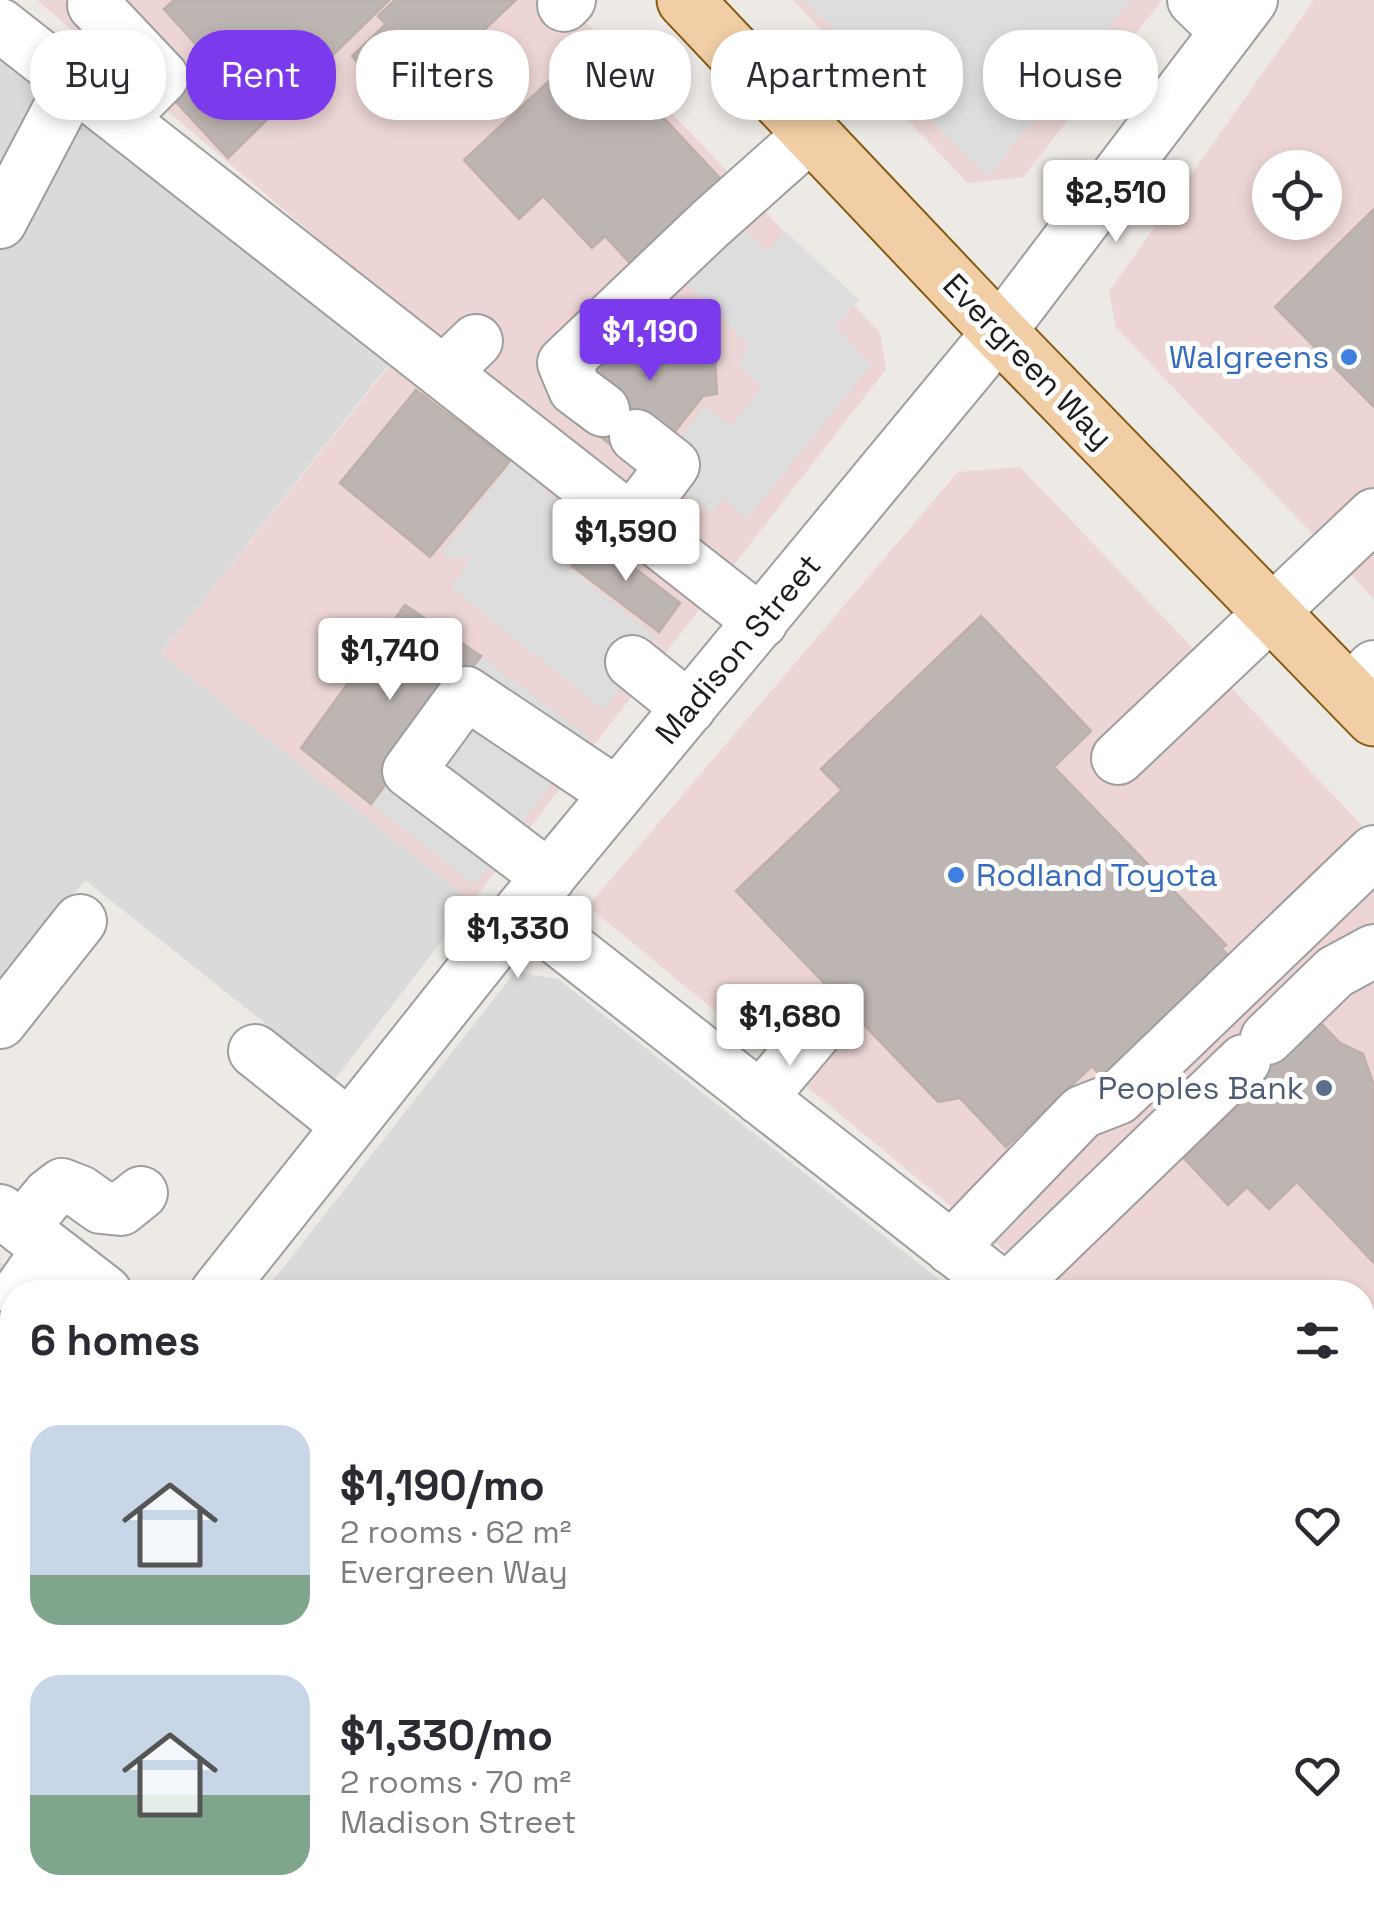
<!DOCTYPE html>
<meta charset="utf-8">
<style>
:root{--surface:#fff;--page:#f2f2f3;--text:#2b2b33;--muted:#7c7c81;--accent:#7c3aed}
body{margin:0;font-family:"Space Grotesk",sans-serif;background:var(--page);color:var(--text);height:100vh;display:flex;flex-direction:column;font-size:38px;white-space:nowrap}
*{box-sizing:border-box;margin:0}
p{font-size:32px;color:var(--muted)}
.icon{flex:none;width:55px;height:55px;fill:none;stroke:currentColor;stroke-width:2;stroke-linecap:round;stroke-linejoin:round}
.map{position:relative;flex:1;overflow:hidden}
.sheet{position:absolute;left:0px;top:1280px;width:1375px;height:642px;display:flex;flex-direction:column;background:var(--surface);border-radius:40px 40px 0 0;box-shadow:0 5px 15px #0003}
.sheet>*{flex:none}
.guide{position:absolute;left:30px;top:30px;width:1315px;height:90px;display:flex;gap:20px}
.controls{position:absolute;left:1252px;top:150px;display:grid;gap:20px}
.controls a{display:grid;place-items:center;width:90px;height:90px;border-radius:50%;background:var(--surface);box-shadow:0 5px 15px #0003;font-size:50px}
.price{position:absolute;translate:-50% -85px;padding:0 22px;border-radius:10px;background:#fff;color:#222;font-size:32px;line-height:65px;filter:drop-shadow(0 2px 5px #0008)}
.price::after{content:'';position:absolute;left:50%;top:60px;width:30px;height:22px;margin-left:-15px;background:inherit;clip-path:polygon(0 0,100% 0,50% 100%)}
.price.current{background:var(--accent);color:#fff}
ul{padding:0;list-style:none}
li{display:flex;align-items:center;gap:30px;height:250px;padding:0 30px}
li span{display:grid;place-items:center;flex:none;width:280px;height:200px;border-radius:30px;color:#555}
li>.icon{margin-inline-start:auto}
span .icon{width:120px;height:120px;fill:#fffc;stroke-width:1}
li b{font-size:42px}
h2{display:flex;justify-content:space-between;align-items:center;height:120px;padding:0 30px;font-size:42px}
.tag{padding:0 35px;border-radius:40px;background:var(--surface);box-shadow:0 5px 15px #0003;font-size:35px;line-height:90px}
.tag.current{background:var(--accent);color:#fff}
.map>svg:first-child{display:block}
.residential{fill:#dbdada}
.commercial{fill:#ecd5d4;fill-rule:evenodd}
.parking{fill:#ddd}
.building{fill:#bdb5b1;stroke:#bdb0a8;stroke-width:2.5}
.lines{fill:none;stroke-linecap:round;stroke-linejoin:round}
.minor-casing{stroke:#9e9e9e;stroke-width:56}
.major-casing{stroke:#855b11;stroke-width:59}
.minor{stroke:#fff;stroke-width:52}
.major{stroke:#f1cea5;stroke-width:55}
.shop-dot{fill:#3f7fe0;stroke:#fff;stroke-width:4}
.service-dot{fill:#5c6f8a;stroke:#fff;stroke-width:4}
.labels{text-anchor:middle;stroke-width:10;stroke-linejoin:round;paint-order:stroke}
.shop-label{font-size:32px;fill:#366cbe;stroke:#fff;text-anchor:end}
.street-label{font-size:32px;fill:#1d1d1d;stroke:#fff}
.service-label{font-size:32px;fill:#4e5e75;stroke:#fff;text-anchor:end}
</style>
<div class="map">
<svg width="1374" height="1922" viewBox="0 0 1374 1922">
<rect width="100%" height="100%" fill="#ede9e4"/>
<path class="residential" d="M0,42L389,364L161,654L472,902L335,1079L85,880L0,984Z
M515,972L558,979L955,1292H264Z
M1363,1615L1374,1637V1922H0V1632L12,1616V1910H1362Z"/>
<path class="commercial" d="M37,0H565L880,333L886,369L472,902L161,654L421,326Z
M793,0H1162L1023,177L968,183Z
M1314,0H1374V599L1116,327L1109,292ZM1270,168H1325V222H1270Z
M1020,467L1374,838V1556L1362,1546V1292H1055L588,906L958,472Z"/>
<path class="parking" d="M804,0H1131L988,177Z
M737,223L767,251L785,231L859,300L835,327L871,365L747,519L724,498L711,514L630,450L675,445L704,406L732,426L762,387L738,365L749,345L682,278Z
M514,459L580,526L556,557L656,637L604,710L451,588L471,557L448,558L441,552Z
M481,656L588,736L475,885L371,804Z
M0,1262L36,1292H12V1398L0,1415Z"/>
<path class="building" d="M174,0H389L228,158L176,102L215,66L164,9Z
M395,0H516L399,110L352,56L386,24L378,16Z
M592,41L730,189L639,273L605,236L592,248L543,196L519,219L464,160Z
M1374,209V407L1275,307Z
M667,313L712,347L700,362L715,357L717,394L703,396L669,439L622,453L589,428L592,375L638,316L654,328Z
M416,390L510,461L430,557L340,483Z
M593,536L680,603L659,632L572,566Z
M405,605L481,656L371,804L301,748Z
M981,616L1091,731L1054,767L1226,945L1221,948L1239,966L1126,1074L1098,1073L1092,1066L1006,1147L960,1098L938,1102L736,891L842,790L821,769Z
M1318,1020L1340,1043L1363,1054L1374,1086V1263L1297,1182L1269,1209L1247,1187L1228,1205L1180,1154L1236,1053Z"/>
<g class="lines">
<defs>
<path id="minor" d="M1194,0L1227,32
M94,5L162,77L120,119
M564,5L569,0
M0,25L761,622
M0,222L73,83
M443,373L476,341
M603,410L575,389L564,363L710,224L811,134
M632,520L673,465L636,436
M632,662L689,708
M1349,692L1374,667
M1118,758L1374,515
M549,877L409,771L466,693L617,794
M521,910L1008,1292
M0,1022L80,921
M1267,1038L1335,972L1374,951
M255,1051L349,1126
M760,1098L819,1028
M0,1211L105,1292
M22,1228L49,1195L62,1185L80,1192L101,1207L121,1209L141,1193
M951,1248L1082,1112L1118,1098L1374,852
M1006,1291L1244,1061
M19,1292L49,1249
M217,1292L521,910L999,332L1251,0
M0,1570L12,1554
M1362,1571L1374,1580
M1362,1825L1374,1809
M1362,1881L1374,1889
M868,1910L884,1922
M787,1922L797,1910
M1288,1922L1298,1910"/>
<path id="major" d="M685,0L999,332L1374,718"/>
</defs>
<use href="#minor" class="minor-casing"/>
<use href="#major" class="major-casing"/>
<use href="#minor" class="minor"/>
<use href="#major" class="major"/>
</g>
<g class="shop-dot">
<circle cx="1349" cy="357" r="10"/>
<circle cx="956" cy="875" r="10"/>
</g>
<circle class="service-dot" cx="1324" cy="1088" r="10"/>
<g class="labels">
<g class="shop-label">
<text x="1329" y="368">Walgreens</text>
<text x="976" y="886" text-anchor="start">Rodland Toyota</text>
</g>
<g class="street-label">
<text transform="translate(1028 361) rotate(46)" y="11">Evergreen Way</text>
<text transform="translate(738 649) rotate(-50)" y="11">Madison Street</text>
</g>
<g class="service-label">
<text x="1304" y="1099">Peoples Bank</text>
</g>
</g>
</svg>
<div class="controls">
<a><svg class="icon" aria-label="locate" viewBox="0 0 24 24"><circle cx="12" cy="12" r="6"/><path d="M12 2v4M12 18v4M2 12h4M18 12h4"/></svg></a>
</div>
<b class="price" style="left:1116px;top:245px">$2,510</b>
<b class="price current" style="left:650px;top:384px">$1,190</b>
<b class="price" style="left:626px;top:584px">$1,590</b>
<b class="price" style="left:390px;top:703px">$1,740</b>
<b class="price" style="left:518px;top:981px">$1,330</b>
<b class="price" style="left:790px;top:1069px">$1,680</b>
<div class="guide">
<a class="tag">Buy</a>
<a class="tag current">Rent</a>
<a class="tag">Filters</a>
<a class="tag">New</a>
<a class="tag">Apartment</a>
<a class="tag">House</a>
</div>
<section class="sheet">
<h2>6 homes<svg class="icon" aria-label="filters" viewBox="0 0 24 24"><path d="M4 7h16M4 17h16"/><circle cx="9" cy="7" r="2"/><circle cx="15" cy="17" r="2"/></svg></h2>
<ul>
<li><span style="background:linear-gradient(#c9d6e8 75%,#7fa58c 0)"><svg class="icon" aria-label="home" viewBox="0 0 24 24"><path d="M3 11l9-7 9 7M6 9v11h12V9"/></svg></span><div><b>$1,190/mo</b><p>2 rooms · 62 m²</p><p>Evergreen Way</p></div><svg class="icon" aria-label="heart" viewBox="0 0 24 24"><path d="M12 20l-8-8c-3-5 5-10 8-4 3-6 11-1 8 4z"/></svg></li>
<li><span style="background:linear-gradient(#c9d6e8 60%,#7fa58c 0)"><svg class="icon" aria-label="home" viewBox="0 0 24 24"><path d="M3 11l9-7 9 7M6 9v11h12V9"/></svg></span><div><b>$1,330/mo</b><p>2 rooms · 70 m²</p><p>Madison Street</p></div><svg class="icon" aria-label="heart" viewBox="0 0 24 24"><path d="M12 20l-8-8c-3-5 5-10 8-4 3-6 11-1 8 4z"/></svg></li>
</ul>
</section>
</div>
